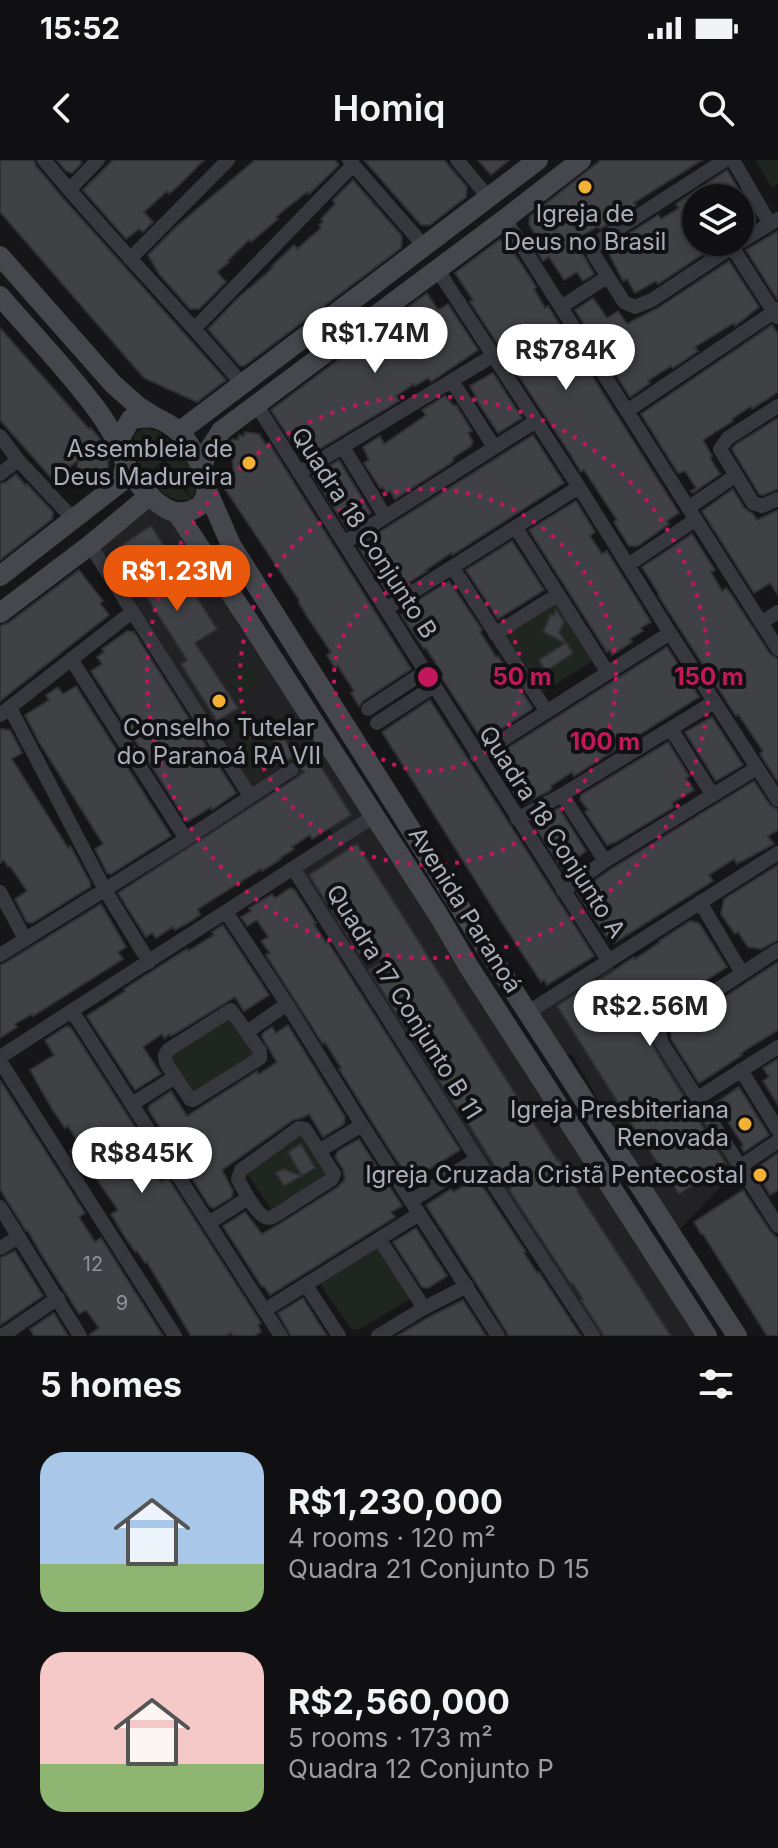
<!DOCTYPE html>
<meta charset="utf-8">
<style>
:root{--surface:#101012;--page:#19191b;--text:#f1f3f6;--muted:#9c9d9f;--line:#303032;--accent:#ea580c}
body{margin:0;font-family:Inter,sans-serif;background:var(--page);color:var(--text);height:100vh;display:flex;flex-direction:column;font-size:30px;white-space:nowrap}
*{box-sizing:border-box;margin:0}
p{font-size:26px;color:var(--muted)}
.icon{flex:none;width:44px;height:44px;fill:none;stroke:currentColor;stroke-width:2;stroke-linecap:round;stroke-linejoin:round}
.map{position:relative;height:1176px;overflow:hidden}
.side{display:flex;flex-direction:column;background:var(--surface);flex:1}
.side>*{flex:none}
.fabs{position:absolute;left:682px;top:24px;display:grid;gap:16px}
.fabs a{display:grid;place-items:center;width:72px;height:72px;border-radius:50%;background:var(--surface);box-shadow:0 4px 12px #0003,0 0 0 2px var(--line);font-size:40px}
.price{position:absolute;translate:-50% -68px;padding:0 18px;border-radius:28px;background:#fff;color:#222;font-size:26px;line-height:52px;filter:drop-shadow(0 2px 4px #0008)}
.price::after{content:'';position:absolute;left:50%;top:48px;width:24px;height:18px;margin-left:-12px;background:inherit;clip-path:polygon(0 0,100% 0,50% 100%)}
.price.selected{background:var(--accent);color:#fff}
ul{padding:0;list-style:none}
li{display:flex;align-items:center;gap:24px;height:200px;padding:0 40px}
li span{display:grid;place-items:center;flex:none;width:224px;height:160px;border-radius:24px;color:#555}
li>.icon{margin-inline-start:auto}
span .icon{width:96px;height:96px;fill:#fffc;stroke-width:1}
li b{font-size:34px}
h2{display:flex;justify-content:space-between;align-items:center;height:96px;padding:0 40px;font-size:34px}
.status{display:flex;justify-content:space-between;align-items:center;height:56px;padding:0 40px;background:var(--surface);direction:ltr}
.status svg{height:22px;fill:currentColor}
header{display:flex;justify-content:space-between;align-items:center;height:104px;padding:0 40px;background:var(--surface);font-size:36px;font-weight:600}
.map>svg:first-child{display:block}
.built{fill:#222225}
.green{fill:#1e261f}
.building{fill:#404145;stroke:#303034;stroke-width:2}
.lines{fill:none;stroke-linecap:round;stroke-linejoin:round}
.street{stroke:#37383d;stroke-width:14}
.secondary{stroke:#45474d;stroke-width:20}
.ring{fill:none;stroke:#c2185b;stroke-width:4;stroke-dasharray:4 8}
.poi-dot{fill:#f2b134;stroke:#111113;stroke-width:3}
.labels{text-anchor:middle;stroke-width:8;stroke-linejoin:round;paint-order:stroke}
.number-label{font-size:20px;fill:#8e929b}
.poi-label{font-size:24px;fill:#a8adb8;stroke:#111113;text-anchor:end}
.street-label{font-size:24px;fill:#a8adb8;stroke:#111113}
.centre{fill:#c2185b;stroke:#111113;stroke-width:4}
.ring-label{font-size:24px;text-anchor:middle;font-weight:bold;fill:#c2185b;stroke:#111113;stroke-width:8;stroke-linejoin:round;paint-order:stroke}
</style>
<div class="status"><b>15:52</b><svg viewBox="0 0 49 12"><path d="M0 12V9h3v3zM5 12V6h3v6zM10 12V3h3v9zM15 12V0h3v12zM26 1h20v11H26zM47 4h2v5h-2z"/></svg></div>
<header><svg class="icon" aria-label="back" viewBox="0 0 24 24"><path d="M15 5l-7 7 7 7"/></svg>Homiq<svg class="icon" aria-label="search" viewBox="0 0 24 24"><circle cx="10" cy="10" r="6"/><path d="M15 15l6 6"/></svg></header>
<div class="map">
<svg width="778" height="1176" viewBox="0 0 778 1176">
<rect width="100%" height="100%" fill="#161618"/>
<path class="built" d="M149,332L175,350L707,1176H594L293,708L337,680L291,610L311,593L250,636L90,385Z
M608,800L740,1007L675,1074L573,896L554,888L531,850Z"/>
<path class="green" d="M756,0H778V24L772,28Z
M146,268L158,271L179,289L164,300L140,270Z
M139,270L163,301L146,315L135,297L134,276Z
M180,290C192,306 204,318 192,338L166,301Z
M164,302L191,339C172,345 158,329 147,316Z
M555,440L593,501L543,532L523,501L512,493L500,474Z
M247,504L259,522L240,534L229,516Z
M254,571L276,605L254,619L232,585Z
M234,851L261,889L194,932L168,894Z
M303,970L331,1011L272,1051L244,1009Z
M376,1085L412,1138L360,1169H351L321,1126L322,1121Z"/>
<path class="building" d="M0,0H34L36,6L62,37L226,220L197,242L144,218L0,52Z
M57,0H79L82,3L72,13L66,11Z
M113,0H204L180,24L169,34L167,31L144,52L153,62L143,72L139,69L126,79L83,30Z
M255,0H335L339,5L309,34L307,32L284,50L276,57L278,59L251,82L249,80L227,101L229,102L217,112L226,122L199,149H190L159,114L148,95L177,66Z
M364,0H444L467,27L466,37L430,65H421Z
M478,0H509L491,15Z
M601,0H702L634,43L636,45L600,69L598,66L575,81L594,114L583,121L577,112L564,120L549,97L543,101L535,88L541,84L529,64L530,56Z
M727,10L754,56L749,59L752,63L740,70V38H696V82H721L658,124L656,121L635,133L627,119L623,121L606,88L658,55L661,59L679,48L676,44Z
M353,20L402,76L401,88L244,206H240L208,169L240,136L266,114L273,107L272,106L294,85L297,89L321,68L319,65L323,62L321,59L335,44L333,40Z
M778,71V139H777L746,90Z
M499,80L506,82L520,102L536,127L534,129L545,148L548,146L560,165L679,353L667,361L669,364L638,386H629L614,362L617,360L605,342L584,310L581,312L572,297L470,142L473,140L455,113Z
M729,101L759,147L735,166L734,163L695,187L698,191L673,208L671,206L648,221L650,223L630,237L575,150L593,138L607,158L618,151L627,164L658,148Z
M427,133L438,150L448,144L478,190L431,222L428,218L415,226L414,224L396,236L399,241L303,299L271,250Z
M772,165L778,174V232L752,249L751,246L732,259L733,261L703,280L712,296L710,298L720,314L693,333L691,331L696,328L685,311L678,313L641,254Z
M0,168L89,269L91,268L100,279L97,282L110,297L108,301V308L91,323L77,307L79,299L54,321L0,260Z
M493,213L522,258L498,273L475,238L476,237L470,226Z
M445,236L454,246L456,245L472,271L468,273L473,282L471,286L453,298L454,300L448,305L395,339L390,331L387,333L382,327L380,328L364,303L369,300L363,287L380,276L384,284L426,255L422,250Z
M778,258V329L763,335L759,334L732,289L735,285Z
M245,272L259,274L266,285L269,283L411,509L363,541L359,546L351,533L354,531L338,506L335,508L327,495L331,492L306,455L299,443V440L225,329L235,321L230,281L233,279L238,280L239,275L244,276Z
M533,275L564,323L452,395L451,393L426,410L427,411L389,435L359,388V385Z
M339,300L371,353L347,369L313,316Z
M16,314L26,326L27,324L53,352L52,359L0,400V324L6,322Z
M733,329L744,348L753,354L757,360L778,350V435L770,423L754,433L702,351Z
M576,341L595,372L590,376L602,394L607,391L651,462L641,468L643,471L630,479L632,482L612,495L610,490L607,492L529,370Z
M151,366L217,469L195,483L238,548L217,561L181,504L187,500L116,389Z
M692,374L715,410L711,412L722,431L726,428L731,434L770,494L778,499V622L760,594L763,591L738,554L736,556L658,435L659,434L642,407Z
M512,381L544,430L498,459L466,410Z
M79,410L103,441L100,443L109,455L0,541V466L8,463Z
M449,421L482,470L480,472L496,497L498,496L532,547V549L483,581L441,517L443,515L426,488L424,489L401,455L414,447L412,444Z
M556,450L564,462L559,472L573,493L546,511L539,500L565,483L543,472L551,454L554,456Z
M127,471L134,472L236,633L212,650L211,647L187,662L91,511L102,504L97,497L104,492L102,489Z
M667,487L699,537L574,616L572,612L551,626L552,628L549,631L524,644L517,632L515,634L492,598Z
M76,526L171,676L111,714L107,713L95,689L103,684L39,582L25,555L49,540L46,535L58,527L63,534Z
M430,540L594,796L547,825L544,820L541,822L499,758L382,572Z
M712,557L743,605L716,621L685,572Z
M0,569L10,570L22,593L12,599L68,688L70,686L74,693L90,722V727L32,763L27,762L15,739L27,731L10,706L8,707L4,700L0,703Z
M278,580H285L295,595L287,601L283,596L281,598L272,584Z
M668,582L689,616L686,618L694,630L672,643L674,647L616,682L607,685L585,652L588,650L580,639L581,635Z
M294,599L320,605L351,655L312,679L310,675L292,687L294,689L280,698L281,699L262,711L261,709L198,749L200,755L188,763L175,770L173,767L156,778L152,773L146,777L118,733L296,618L304,612Z
M754,621L770,645L778,650V670L768,676L774,684L737,704L734,699L709,715L713,721L614,783L609,780L577,733L611,709Z
M559,648L586,691L562,709L532,662Z
M357,684L557,1000L558,999L578,1030L577,1031L671,1176H604L581,1140L583,1139L573,1123L571,1124L509,1030L511,1029L500,1012L499,1013L461,952H459L369,810L382,802L371,786L359,793L309,715Z
M778,705V780L761,789L748,787L738,772L735,774L721,754L724,739Z
M290,728L294,729L316,763L314,764L326,783L328,782L460,990L423,1013L425,1015L417,1020L409,1018L391,992L339,909L341,908L325,882L323,884L266,795L270,793L261,781L268,777L257,760L247,766L241,757L251,751L249,748L272,734L275,738Z
M101,744L126,787L118,792L123,799L33,856L32,854L15,864L17,867L0,878V805L5,803Z
M690,761L699,763L727,807L640,862L662,902L726,1004L679,1034L636,971L557,846L583,829L584,830L634,797L635,799L660,782L659,781Z
M223,765L269,835L244,851L235,837L171,876L170,874L164,878L162,874L143,887L161,914L135,930L87,856L125,831L124,829L174,797L187,789L188,791L214,775L212,772Z
M778,802V870L749,888L740,894L742,895L699,923L671,879V872Z
M288,865L345,957L344,964L323,977L309,954L302,958L293,960L222,1010L233,1031L232,1037L214,1048L210,1047L148,949L150,945L171,931L187,956L257,911L259,914L277,902L262,877L263,873L272,867L276,873Z
M67,866L71,868L155,998L148,1002L161,1022L168,1018L261,1163L258,1165L261,1172L254,1176H233L231,1173L225,1176H191L147,1102L145,1103L137,1091L135,1092L123,1074L111,1054L118,1050L83,1000L82,1001L80,998L76,1000L70,991L80,985L68,966L65,968L52,949L30,910L54,895L45,880Z
M778,899V945L763,921L769,917L763,908Z
M0,920L85,1053L79,1057L95,1082L101,1078L163,1176H90V1174L99,1168L86,1150L79,1154L40,1092L28,1071H26L0,1029Z
M739,927L769,975L744,992L741,987L743,985L724,956L722,957L714,944Z
M359,979L402,1046L391,1052L395,1057L270,1135L264,1126L262,1127L223,1066L245,1052L262,1074L281,1063L338,1027L345,1019L343,1009L335,997L338,991Z
M301,984L315,1008L284,1026L276,1013L283,1009L302,1016L288,992Z
M778,993V1030L770,1035L755,1009Z
M477,1018L526,1092L524,1093L537,1113L539,1112L581,1176H508L506,1171L475,1121L426,1045L451,1029L453,1032Z
M743,1030L770,1071L778,1079V1176H767L703,1074H701L694,1062Z
M416,1068L447,1116L428,1128L422,1127L393,1082Z
M15,1091L43,1136L0,1165V1098Z
M303,1138L316,1159L327,1176H291L278,1153Z
M463,1140L486,1176H397L429,1157Z
M54,1153L68,1176H34L30,1169Z"/>
<g class="lines">
<path class="street" d="M44,0C108,77 178,148 243,225
M349,0L424,86
M457,0L489,38
M725,0L599,81L593,89L594,95L624,142L635,147L652,140L732,87L778,59
M733,0L770,64
M69,30L98,0
M505,59L778,489
M732,87L777,157
M130,99L228,0
M437,109L579,327L670,473L778,640
M561,147L607,117
M195,168L353,5
M452,221L494,287
M256,244L608,800
M778,246L728,278L720,289L753,343L762,346L778,339
M627,251L778,149
M0,276L18,300L74,360
M343,287L385,356
M299,313L494,195
M0,314L18,300
M688,348L735,316
M516,368L608,513
M344,383L536,261
M90,385L250,636
M628,405L695,360
M453,408L547,552
M386,449L579,327
M761,463L778,452
M495,474L557,435
M71,499L186,679
M10,548L105,730L149,802
M368,549L426,511
M0,555L132,452
M377,563L434,526
M671,569L712,634
M477,596L670,473
M562,635L605,701
M517,659L562,635L714,542
M293,708L477,999L593,1176
M563,731L605,701L757,608
M0,732L25,779
M700,742L742,813
M226,752L287,844L362,965L498,1176
M778,790L663,865L659,873L662,883L778,1066
M0,795L186,679L291,610
M231,850L260,891V898L193,940L190,939L166,903L165,895L168,890Z
M72,851L281,1176
M527,853L778,693
M247,872L287,844
M0,897L374,656
M0,901L175,1176
M741,910L778,970
M698,938L778,887
M132,944L175,917
M299,968L305,969L334,1014L332,1019L276,1055C274,1056 272,1058 269,1058C257,1058 243,1028 238,1019L241,1010Z
M319,991L362,965
M740,1007L778,981
M411,1041L477,999
M0,1047L80,1176
M209,1063L248,1038
M380,1080L424,1148
M0,1088L19,1077
M306,1125L339,1176
M265,1150L419,1054
M2,1176L58,1138
M378,1176L424,1148L467,1126"/>
<path class="secondary" d="M0,96L113,224L139,247L157,258
M0,136C30,171 63,205 91,242C101,254 110,269 118,283C122,290 123,298 126,305C135,322 151,340 167,349C176,354 188,353 196,348C221,335 194,288 181,274C176,269 167,263 161,260C150,256 142,258 131,259L122,274L120,285
M179,272L538,0
M202,307L207,293L221,271L505,59L581,0
M207,330L231,385L482,782L737,1176
M177,353L245,455L439,756L469,807L707,1176
M0,416L121,322L126,304
M0,453L90,385L150,335"/>
</g>
<g class="ring">
<circle cx="428" cy="517" r="94"/>
<circle cx="428" cy="517" r="188"/>
<circle cx="428" cy="517" r="281"/>
</g>
<g class="poi-dot">
<circle cx="585" cy="27" r="8"/>
<circle cx="249" cy="303" r="8"/>
<circle cx="219" cy="541" r="8"/>
<circle cx="745" cy="964" r="8"/>
<circle cx="760" cy="1015" r="8"/>
</g>
<g class="labels">
<g class="number-label">
<text x="93" y="1111">12</text>
<text x="122" y="1150">9</text>
</g>
<g class="poi-label">
<text x="585" y="62" text-anchor="middle">Igreja de<tspan x="585" dy="28">Deus no Brasil</tspan></text>
<text x="233" y="297">Assembleia de<tspan x="233" dy="28">Deus Madureira</tspan></text>
<text x="219" y="576" text-anchor="middle">Conselho Tutelar<tspan x="219" dy="28">do Paranoá RA VII</tspan></text>
<text x="729" y="958">Igreja Presbiteriana<tspan x="729" dy="28">Renovada</tspan></text>
<text x="744" y="1023">Igreja Cruzada Cristã Pentecostal</text>
</g>
<g class="street-label">
<text transform="translate(364 373) rotate(57)" y="8">Quadra 18 Conjunto B</text>
<text transform="translate(552 672) rotate(57)" y="8">Quadra 18 Conjunto A</text>
<text transform="translate(465 750) rotate(58)" y="8">Avenida Paranoá</text>
<text transform="translate(404 842) rotate(58)" y="8">Quadra 17 Conjunto B 11</text>
</g>
</g>
<circle cx="428" cy="517" r="12" class="centre"/>
<g class="ring-label">
<text x="522" y="525">50 m</text>
<text x="709" y="525">150 m</text>
<text x="605" y="590">100 m</text>
</g>
</svg>
<div class="fabs">
<a><svg class="icon" aria-label="layers" viewBox="0 0 24 24"><path d="M12 4l9 5-9 5-9-5zM3 14l9 5 9-5"/></svg></a>
</div>
<b class="price" style="left:375px;top:215px">R$1.74M</b>
<b class="price" style="left:566px;top:232px">R$784K</b>
<b class="price selected" style="left:177px;top:453px">R$1.23M</b>
<b class="price" style="left:650px;top:888px">R$2.56M</b>
<b class="price" style="left:142px;top:1035px">R$845K</b>
</div>
<section class="side">
<h2>5 homes<svg class="icon" aria-label="filters" viewBox="0 0 24 24"><path d="M4 7h16M4 17h16"/><circle cx="9" cy="7" r="2"/><circle cx="15" cy="17" r="2"/></svg></h2>
<ul>
<li><span style="background:linear-gradient(#a9c7e8 70%,#8fb573 0)"><svg class="icon" aria-label="home" viewBox="0 0 24 24"><path d="M3 11l9-7 9 7M6 9v11h12V9"/></svg></span><div><b>R$1,230,000</b><p>4 rooms · 120 m²</p><p>Quadra 21 Conjunto D 15</p></div></li>
<li><span style="background:linear-gradient(#f6c9c9 70%,#8fb573 0)"><svg class="icon" aria-label="home" viewBox="0 0 24 24"><path d="M3 11l9-7 9 7M6 9v11h12V9"/></svg></span><div><b>R$2,560,000</b><p>5 rooms · 173 m²</p><p>Quadra 12 Conjunto P</p></div></li>
</ul>
</section>
